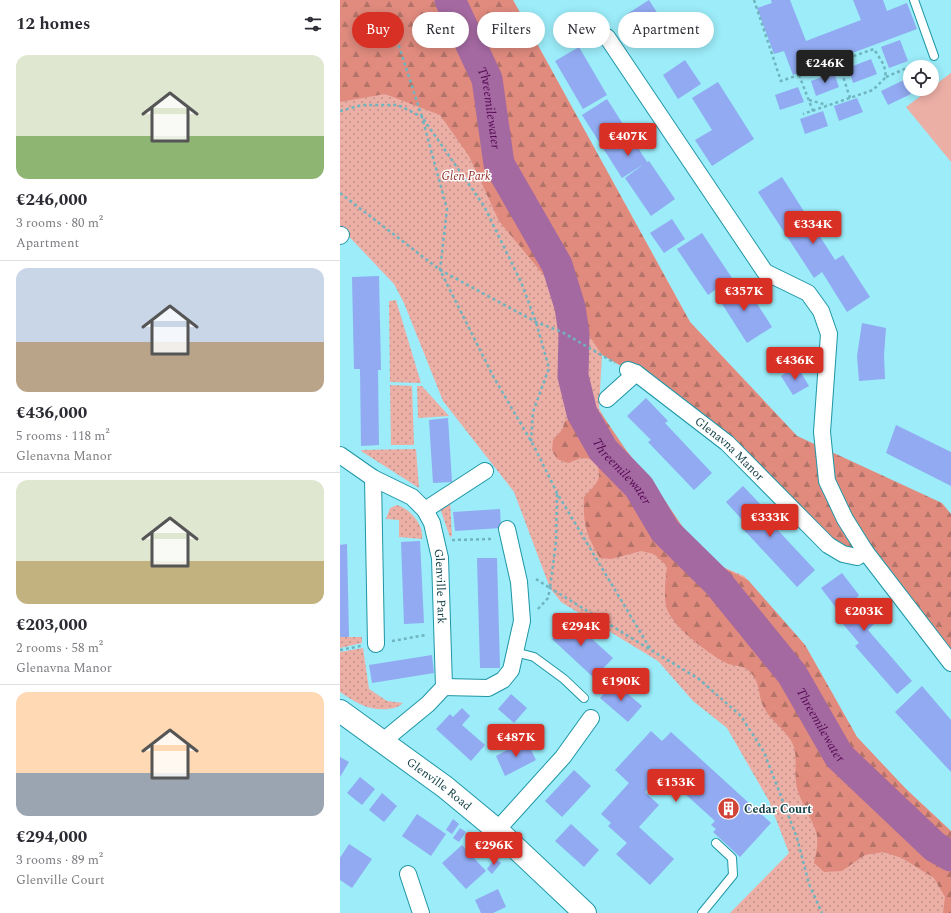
<!DOCTYPE html>
<meta charset="utf-8">
<style>
:root{--surface:#fff;--page:#f2f2f3;--text:#2b2b33;--muted:#7c7c81;--line:#e1e1e2;--accent:#d93025}
body{margin:0;font-family:Spectral,serif;background:var(--page);color:var(--text);height:100vh;display:flex;flex-direction:column;font-size:15px;white-space:nowrap}
*{box-sizing:border-box;margin:0}
p{font-size:13px;color:var(--muted)}
.icon{flex:none;width:22px;height:22px;fill:none;stroke:currentColor;stroke-width:2;stroke-linecap:round;stroke-linejoin:round}
.map{position:relative;flex:1;overflow:hidden}
.drawer{display:flex;flex-direction:column;background:var(--surface);width:340px}
.drawer>*{flex:none}
.top-card{position:absolute;left:12px;top:12px;width:380px;height:36px;display:flex;gap:8px}
.controls{position:absolute;left:563px;top:60px;display:grid;gap:8px}
.controls a{display:grid;place-items:center;width:36px;height:36px;border-radius:50%;background:var(--surface);box-shadow:0 2px 10px #0003;font-size:20px}
.price{position:absolute;translate:-50% -34px;padding:0 9px;border-radius:4px;background:var(--accent);color:#fff;font-size:13px;line-height:26px;filter:drop-shadow(0 1px 2px #0008)}
.price::after{content:'';position:absolute;left:50%;top:24px;width:12px;height:9px;margin-left:-6px;background:inherit;clip-path:polygon(0 0,100% 0,50% 100%)}
.price.selected{background:#222;color:#fff}
ul{padding:0;list-style:none}
li{display:grid;align-content:center;gap:8px;height:212px;padding:0 16px}
li+li{border-top:1px solid var(--line)}
li span{display:grid;place-items:center;height:124px;border-radius:12px;color:#555}
li>.icon{margin-inline-start:auto}
span .icon{width:72px;height:72px;fill:#fffc;stroke-width:1}
li b{font-size:17px}
h2{display:flex;justify-content:space-between;align-items:center;height:48px;padding:0 16px;font-size:17px}
.chip{padding:0 14px;border-radius:18px;background:var(--surface);box-shadow:0 2px 10px #0003;font-size:14px;line-height:36px}
.chip.selected{background:var(--accent);color:#fff}
main{display:flex;flex:1;min-height:0}
.map>svg:first-child{display:block}
.green{fill:url(#green-dots)}
.forest{fill:url(#forest-firs)}
.pitch{fill:#ecafa6}
.lines{fill:none;stroke-linecap:round;stroke-linejoin:round}
.river{stroke:#a469a1;stroke-width:31}
.building{fill:#91aaf1}
.lane-casing{stroke:#1f96a5;stroke-width:10}
.street-casing{stroke:#1f96a5;stroke-width:18}
.secondary-casing{stroke:#1f96a5;stroke-width:24}
.path{stroke:#6fb4bf;stroke-width:2.5;stroke-dasharray:3 3;stroke-linecap:butt}
.lane{stroke:#fff;stroke-width:8}
.street{stroke:#fff;stroke-width:16}
.secondary{stroke:#fff;stroke-width:22}
.labels{text-anchor:middle;stroke-width:3;stroke-linejoin:round;paint-order:stroke}
.park-label{font-size:12px;font-style:italic;fill:#932e25;stroke:#fefefe}
.street-label{font-size:12px;fill:#154349;stroke:#fefefe}
.poi-label{font-size:12px;font-weight:bold;fill:#154349;stroke:#fefefe;text-anchor:start}
.water-label{font-size:13px;font-style:italic;fill:#550854;stroke:#fefefe}
</style>
<main>
<section class="drawer">
<h2>12 homes<svg class="icon" aria-label="filters" viewBox="0 0 24 24"><path d="M4 7h16M4 17h16"/><circle cx="9" cy="7" r="2"/><circle cx="15" cy="17" r="2"/></svg></h2>
<ul>
<li><span style="background:linear-gradient(#dfe7d0 65%,#8fb573 0)"><svg class="icon" aria-label="home" viewBox="0 0 24 24"><path d="M3 11l9-7 9 7M6 9v11h12V9"/></svg></span><div><b>€246,000</b><p>3 rooms · 80 m²</p><p>Apartment</p></div></li>
<li><span style="background:linear-gradient(#c9d6e8 60%,#b9a48a 0)"><svg class="icon" aria-label="home" viewBox="0 0 24 24"><path d="M3 11l9-7 9 7M6 9v11h12V9"/></svg></span><div><b>€436,000</b><p>5 rooms · 118 m²</p><p>Glenavna Manor</p></div></li>
<li><span style="background:linear-gradient(#dfe7d0 65%,#c2b280 0)"><svg class="icon" aria-label="home" viewBox="0 0 24 24"><path d="M3 11l9-7 9 7M6 9v11h12V9"/></svg></span><div><b>€203,000</b><p>2 rooms · 58 m²</p><p>Glenavna Manor</p></div></li>
<li><span style="background:linear-gradient(#ffd9b3 65%,#9aa5b1 0)"><svg class="icon" aria-label="home" viewBox="0 0 24 24"><path d="M3 11l9-7 9 7M6 9v11h12V9"/></svg></span><div><b>€294,000</b><p>3 rooms · 89 m²</p><p>Glenville Court</p></div></li>
</ul>
</section>
<div class="map">
<svg width="611" height="913" viewBox="0 0 611 913">
<defs>
<pattern id="green-dots" width="8" height="8" patternUnits="userSpaceOnUse"><rect width="8" height="8" fill="#ecafa6"/><path d="M2 2h.1M6 6h.1" fill="none" stroke="#be9089" stroke-width="1.8" stroke-linecap="round"/></pattern>
<pattern id="forest-firs" width="22" height="20" patternUnits="userSpaceOnUse"><rect width="22" height="20" fill="#e08b7e"/><path d="M5 1l3.5 6h-7zM16 11l3.5 6h-7z" fill="#b47369"/></pattern>
</defs>
<rect width="100%" height="100%" fill="#9cecf9"/>
<path class="green" d="M0,0H173L350,322L457,436L475,444L307,367L262,355L259,408L270,430L319,492L344,529L376,564L404,576L465,645L517,737L566,789L611,831V913H390L449,853L429,801L387,728L353,701L318,661L221,602L210,588L174,492L103,401L64,303L54,284L0,227Z
M56,300L81,383L50,382L49,301Z
M50,385L72,386L74,445H51Z
M77,386H82L109,416L78,418Z
M76,449L79,488L21,451L22,450Z
M110,501L112,536L110,537L100,508Z
M57,505C70,509 84,524 82,539L59,537V520L46,519L50,508Z
M0,637H22V643L0,648Z
M23,648L29,689L47,701L63,703C59,707 54,708 49,709C29,711 16,703 0,692V652Z"/>
<path class="forest" d="M0,0H173L350,322L457,436L602,503L611,514V663L525,551L503,554L387,443L288,370L262,355L230,307L159,221L129,156L100,115L45,94L0,102Z
M261,413L286,450L319,492L344,529L376,564L408,580L465,645L517,737L566,789L611,831V913H603L605,897L594,878L562,858L543,852L525,855L502,871L484,872L474,863C476,854 478,846 477,836C475,822 458,800 456,783C454,768 459,752 450,739C442,727 430,720 423,706C418,695 420,682 411,673C404,664 395,667 386,663C370,655 332,626 327,609C323,599 326,577 327,566L314,554L301,551L271,559L260,558C246,534 243,525 244,497C257,483 265,478 254,459L241,458L228,463L217,459L212,450L213,440L222,430L225,421L236,416Z"/>
<path class="pitch" d="M611,73V162L566,107L590,89H592V87Z"/>
<g class="lines">
<path class="river" id="s1" d="M110,0L147,79L159,164L217,265L230,307L234,334L233,376L242,413L263,450L299,487L325,531L378,583L452,674L499,756L595,847L611,856"/>
</g>
<path class="building" d="M309,0L323,22L302,36L287,14Z
M431,0H450L466,41L521,20L513,0H543L547,11L567,3L577,29L453,75L444,51L434,54L417,8L432,3Z
M560,40L568,61L549,68L541,47Z
M239,47L267,95L243,109L215,61Z
M531,59L537,74L513,83L508,68Z
M345,60L361,84L338,99L323,75Z
M494,73L499,87L476,96L471,81Z
M564,80L571,94L548,105L541,91Z
M378,82L414,139L372,166L355,140L372,130L352,98Z
M458,87L464,102L440,110L435,95Z
M517,98L523,112L499,121L494,106Z
M267,99L307,162L309,161L335,199L311,216L285,178L304,164L282,178L242,115Z
M483,111L488,126L465,134L460,119Z
M442,177L495,260L503,255L530,297L507,312L482,272L474,278L418,192Z
M332,219L345,239L324,253L310,233Z
M362,233L392,278L368,295L337,249Z
M39,276L41,370H38L39,445L21,446L20,369H14L12,277Z
M402,280L432,327L407,343L377,296Z
M522,323L546,328L544,355L545,379L519,381L517,356Z
M457,366L469,386L453,395L441,376Z
M306,398L328,421L325,423L372,473L354,490L308,442L311,440L287,416Z
M108,418L112,482L93,483L89,420Z
M556,425L611,452V486L546,453Z
M403,486L422,506L418,509L475,570L457,587L404,530L407,525L386,502Z
M160,509L161,528L115,531L113,512Z
M80,541L84,623L64,624L61,542Z
M7,544L9,637H0V545Z
M137,558H157L160,668H140Z
M502,573L519,595L515,600L535,623L528,630L572,681L557,694L515,646L519,643L497,617L500,613L481,588Z
M222,617L228,622L230,619L273,658L254,678L212,639L218,633L213,628Z
M92,655L94,673L32,683L29,665Z
M274,682L302,706L288,722L260,698Z
M582,686L611,720V772L555,712Z
M171,694L187,708L174,723L158,709Z
M122,708L130,716L122,725L145,745L131,761L96,729L110,714L113,717Z
M311,731L322,741L331,732L431,823L400,857L373,832L376,829L371,825L375,821L322,773L305,792L319,805L299,827L334,859L310,885L276,854L287,843L268,826L271,823L261,814L289,783L275,770Z
M186,740L196,760L165,776L156,756Z
M0,757L9,762L0,777Z
M234,770L251,786L222,817L205,801Z
M20,777L35,789L22,805L7,793Z
M42,793L57,806L44,822L29,810Z
M77,814L106,834L91,856L62,836Z
M113,819L119,824L112,834L106,830Z
M231,824L259,850L244,867L215,841Z
M120,828L126,832L119,842L113,838Z
M9,844L32,859L12,888L0,880V858Z
M122,845L146,871L126,889L102,863Z
M155,858L161,863L152,874L147,869Z
M158,889L166,907L153,913H141L135,900Z"/>
<g class="lines">
<defs>
<path id="lane" d="M574,0L594,56
M175,652L194,657L224,679L244,698
M362,913L393,875L392,858L376,843"/>
<g id="street">
<path d="M267,37L425,272L468,293L481,311L489,334L482,432L487,481L505,519L525,551"/>
<path d="M0,236L1,235"/>
<path id="s2" d="M288,370L296,373L387,443L488,545L503,554L517,557L525,551L611,663"/>
<path d="M267,399L296,373"/>
<path id="s3" d="M0,455L33,478L72,497L85,510L92,523L100,558L104,687L88,704L43,741"/>
<path d="M33,478L36,644"/>
<path d="M85,510L145,471"/>
<path d="M104,687L148,688L163,680L171,670L182,621L179,582L167,529"/>
<path d="M157,830L223,757L251,718"/>
<path d="M68,874L81,913"/>
</g>
<g id="secondary">
<path id="s4" d="M0,711L105,787L157,830L245,913"/>
</g>
</defs>
<use href="#lane" class="lane-casing"/>
<use href="#street" class="street-casing"/>
<use href="#secondary" class="secondary-casing"/>
<path class="path" d="M414,0L441,81L534,49L544,65L546,77L533,90L463,114
M55,34L82,117L144,206L181,282L196,322L209,368L193,412L191,443
M498,61L510,98
M459,75L473,111
M546,77L583,61
M469,100L487,105
M0,111L22,105H58L82,117L107,209L100,270L153,376L195,448L217,493L311,650L359,679L401,716L424,752L457,838L469,884L482,913
M0,193L100,270L196,322L222,332L275,363
M112,540L153,539
M196,579L210,588L216,542L217,494
M198,609L208,598L210,588L311,650
M52,641L86,635
M0,650L21,646"/>
<use href="#lane" class="lane"/>
<use href="#street" class="street"/>
<use href="#secondary" class="secondary"/>
</g>
<defs>
<symbol id="building-disc" viewBox="-11 -11 22 22"><circle r="9.5" fill="#d14337" stroke="#fefefe"/><path d="M-4-6H4V6H1V3H-1V6H-4ZM-2.5-4.3h1.7v1.8h-1.7ZM.8-4.3h1.7v1.8H.8ZM-2.5-1h1.7V.8h-1.7ZM.8-1h1.7V.8H.8Z" fill="#fff"/></symbol>
</defs>
<g fill-rule="evenodd">
<use href="#building-disc" x="376" y="796" width="25" height="25"/>
</g>
<g class="labels">
<g class="park-label">
<text x="126" y="180">Glen Park</text>
</g>
<g class="street-label">
<text dy="4" stroke="none"><textPath href="#s2" startOffset="129">Glenavna Manor</textPath></text>
<text dy="4" stroke="none"><textPath href="#s3" startOffset="181">Glenville Park</textPath></text>
<text dy="4" stroke="none"><textPath href="#s4" startOffset="123">Glenville Road</textPath></text>
</g>
<g class="poi-label">
<text x="404" y="813">Cedar Court</text>
</g>
<g class="water-label">
<text dy="5" stroke="none"><textPath href="#s1" startOffset="116">Threemilewater</textPath></text>
<text dy="5" stroke="none"><textPath href="#s1" startOffset="512">Threemilewater</textPath></text>
<text dy="5" stroke="none"><textPath href="#s1" startOffset="836">Threemilewater</textPath></text>
</g>
</g>
</svg>
<div class="controls">
<a><svg class="icon" aria-label="locate" viewBox="0 0 24 24"><circle cx="12" cy="12" r="6"/><path d="M12 2v4M12 18v4M2 12h4M18 12h4"/></svg></a>
</div>
<b class="price selected" style="left:485px;top:84px">€246K</b>
<b class="price" style="left:288px;top:157px">€407K</b>
<b class="price" style="left:473px;top:245px">€334K</b>
<b class="price" style="left:404px;top:312px">€357K</b>
<b class="price" style="left:455px;top:381px">€436K</b>
<b class="price" style="left:430px;top:538px">€333K</b>
<b class="price" style="left:524px;top:632px">€203K</b>
<b class="price" style="left:241px;top:647px">€294K</b>
<b class="price" style="left:281px;top:702px">€190K</b>
<b class="price" style="left:176px;top:758px">€487K</b>
<b class="price" style="left:336px;top:803px">€153K</b>
<b class="price" style="left:154px;top:866px">€296K</b>
<div class="top-card">
<a class="chip selected">Buy</a>
<a class="chip">Rent</a>
<a class="chip">Filters</a>
<a class="chip">New</a>
<a class="chip">Apartment</a>
</div>
</div>
</main>
